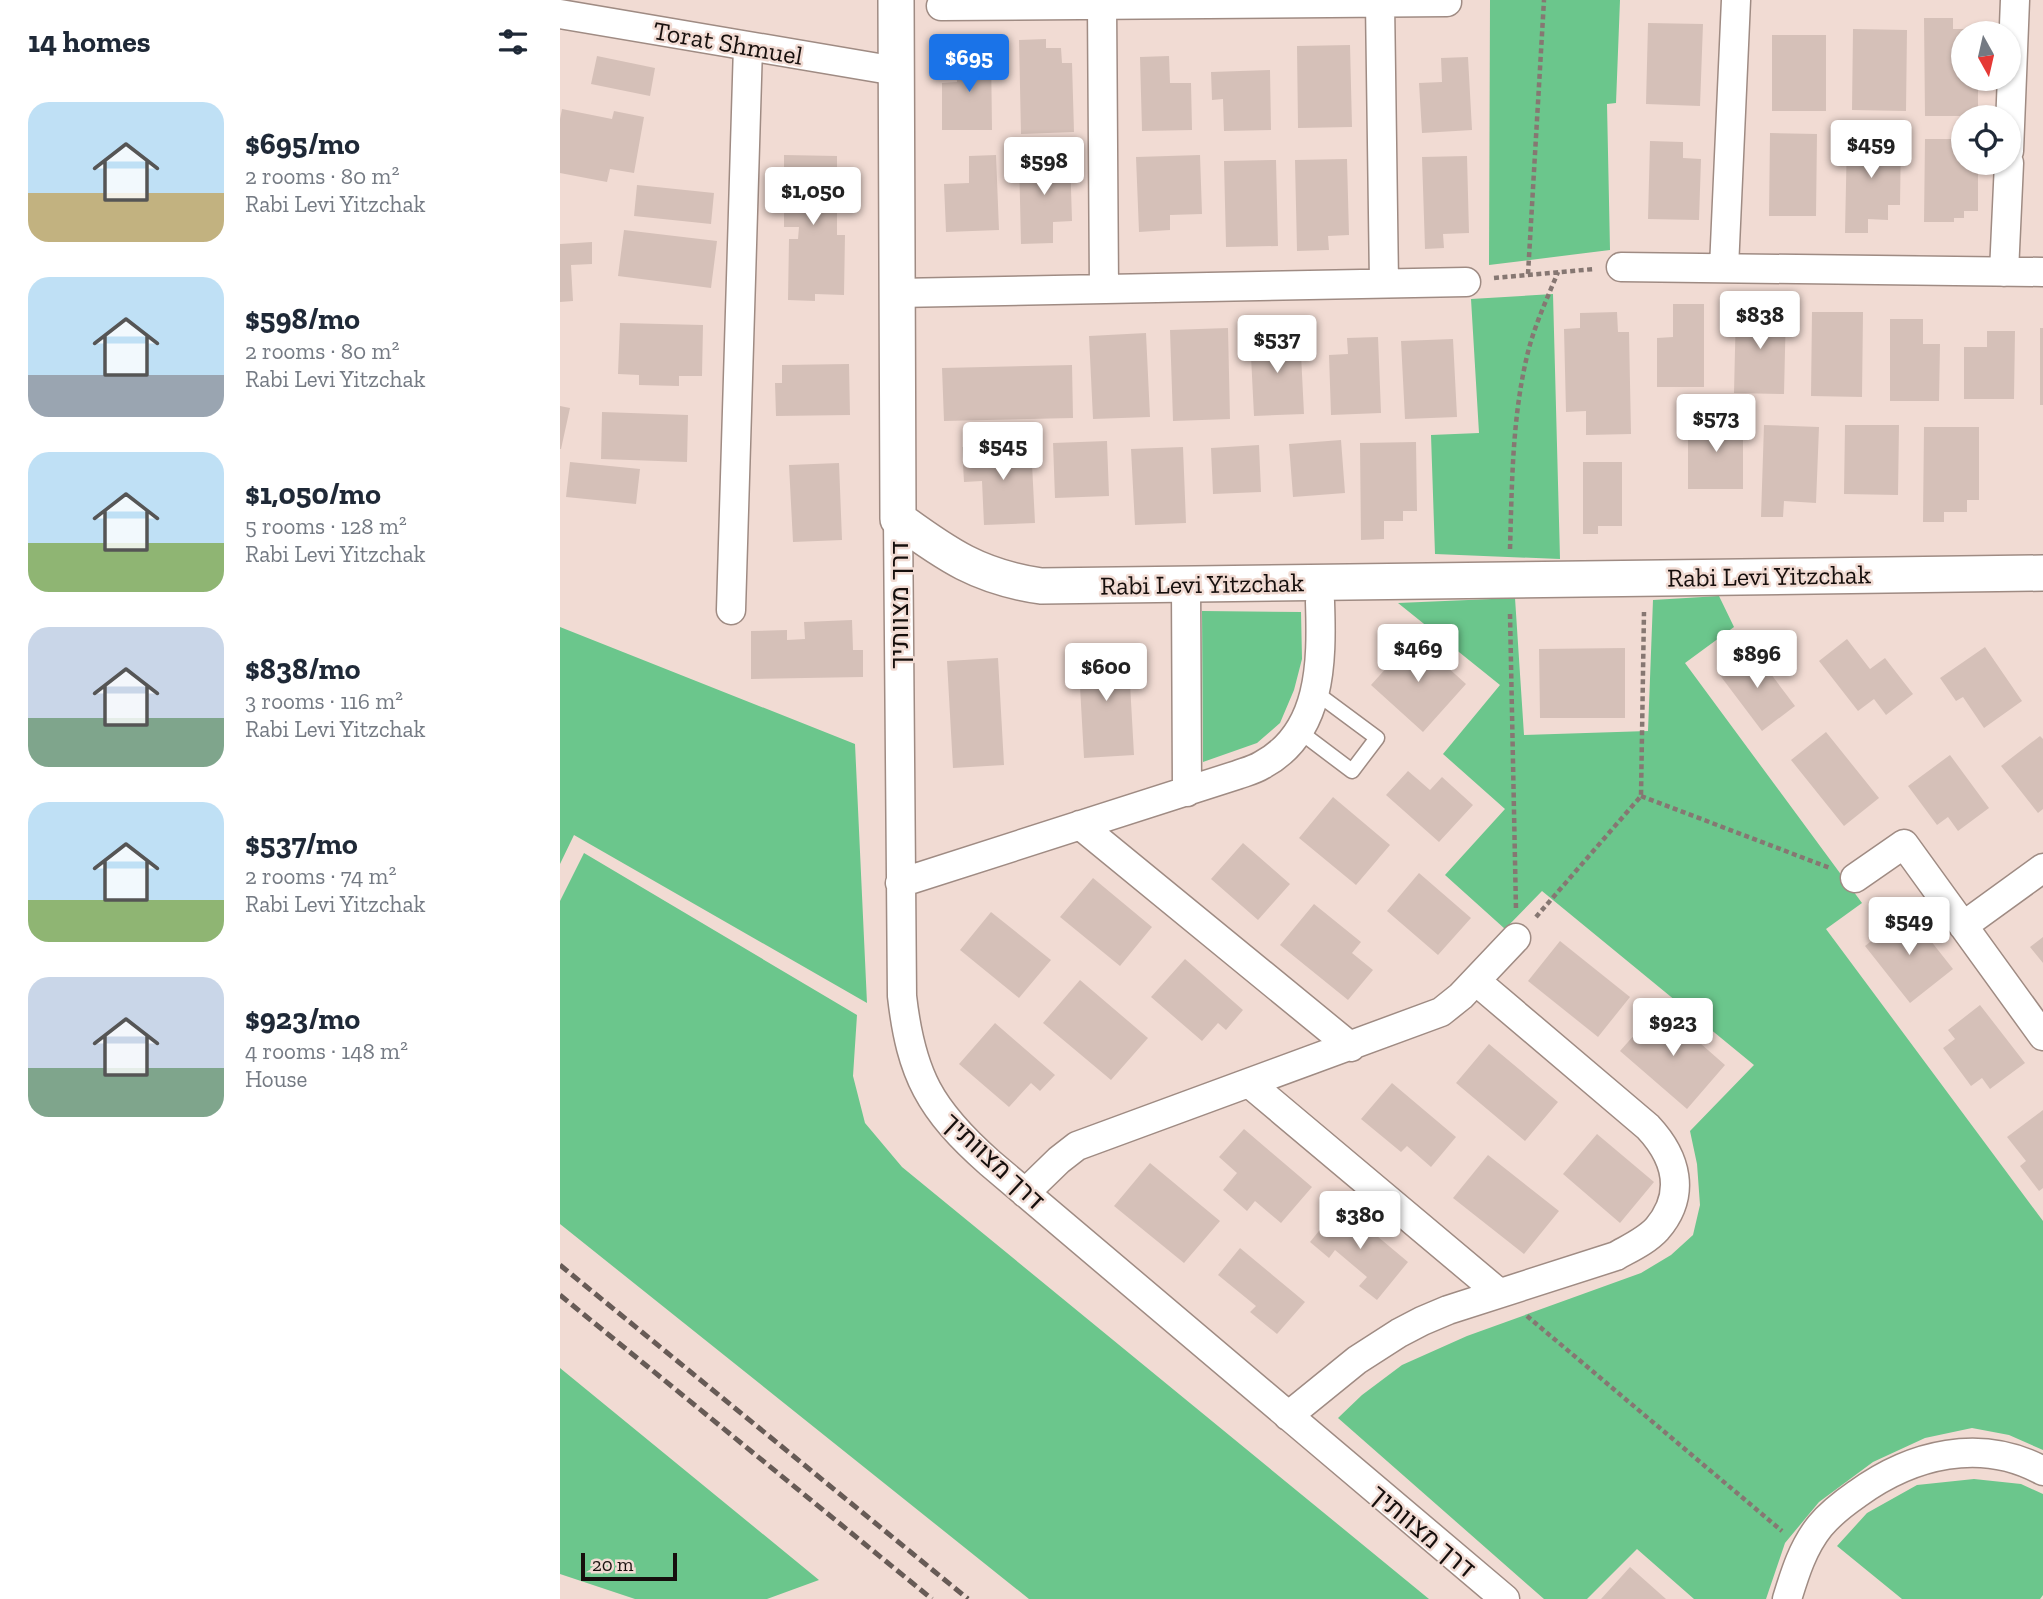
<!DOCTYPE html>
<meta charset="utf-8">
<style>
:root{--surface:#fff;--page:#f2f2f3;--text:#1f2937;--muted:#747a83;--accent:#1a73e8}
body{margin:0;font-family:"Zilla Slab",Heebo,serif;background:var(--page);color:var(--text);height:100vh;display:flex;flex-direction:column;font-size:26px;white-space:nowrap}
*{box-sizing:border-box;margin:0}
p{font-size:23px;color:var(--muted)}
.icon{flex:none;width:38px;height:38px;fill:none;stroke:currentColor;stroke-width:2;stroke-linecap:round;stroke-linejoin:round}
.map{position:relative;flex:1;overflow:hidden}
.side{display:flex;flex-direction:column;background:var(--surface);width:560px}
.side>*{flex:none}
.needle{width:46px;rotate:172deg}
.fabs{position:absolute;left:1391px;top:21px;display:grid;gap:14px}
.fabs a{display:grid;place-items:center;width:70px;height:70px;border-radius:50%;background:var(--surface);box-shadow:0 2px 5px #0004;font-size:35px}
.scale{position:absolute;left:21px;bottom:18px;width:96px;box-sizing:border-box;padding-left:7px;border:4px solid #160f0d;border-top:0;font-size:19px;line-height:24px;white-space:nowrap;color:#160f0d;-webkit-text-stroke:5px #f1dbd3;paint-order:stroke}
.price{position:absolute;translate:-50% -60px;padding:0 16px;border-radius:7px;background:#fff;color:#222;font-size:23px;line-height:46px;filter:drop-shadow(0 2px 4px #0008)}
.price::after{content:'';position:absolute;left:50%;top:42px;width:21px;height:16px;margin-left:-10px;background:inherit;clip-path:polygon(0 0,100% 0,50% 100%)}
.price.current{background:var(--accent);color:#fff}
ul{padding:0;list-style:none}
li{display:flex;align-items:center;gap:21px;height:175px;padding:0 28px}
li span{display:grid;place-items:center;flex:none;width:196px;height:140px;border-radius:21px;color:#555}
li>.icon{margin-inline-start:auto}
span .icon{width:84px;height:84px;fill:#fffc;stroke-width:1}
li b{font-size:30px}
h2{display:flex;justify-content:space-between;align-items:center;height:84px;padding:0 28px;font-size:30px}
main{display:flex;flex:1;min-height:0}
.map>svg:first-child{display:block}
.green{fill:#6bc68c}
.building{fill:#d5c0b8}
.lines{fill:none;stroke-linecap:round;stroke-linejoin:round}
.service-casing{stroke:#9f8b83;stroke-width:17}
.minor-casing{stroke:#9f8b83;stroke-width:31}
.tertiary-casing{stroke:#9f8b83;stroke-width:38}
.path{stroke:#867772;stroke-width:4.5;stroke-dasharray:5 3.5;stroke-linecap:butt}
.service{stroke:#fff;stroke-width:14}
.minor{stroke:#fff;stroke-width:28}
.tertiary{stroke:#fff;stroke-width:35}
.rail{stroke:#675b56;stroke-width:5;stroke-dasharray:10 5;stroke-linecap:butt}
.labels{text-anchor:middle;stroke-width:5;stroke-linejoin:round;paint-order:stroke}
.street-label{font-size:26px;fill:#160f0d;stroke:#f1dbd3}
</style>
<main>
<section class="side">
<h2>14 homes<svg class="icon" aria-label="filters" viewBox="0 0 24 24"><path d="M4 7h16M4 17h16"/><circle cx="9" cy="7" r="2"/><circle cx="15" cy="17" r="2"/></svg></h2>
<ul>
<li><span style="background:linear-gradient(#bfe0f5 65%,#c2b280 0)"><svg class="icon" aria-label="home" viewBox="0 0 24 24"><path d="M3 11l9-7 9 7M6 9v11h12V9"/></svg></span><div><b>$695/mo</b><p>2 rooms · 80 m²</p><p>Rabi Levi Yitzchak</p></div></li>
<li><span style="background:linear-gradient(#bfe0f5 70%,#9aa5b1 0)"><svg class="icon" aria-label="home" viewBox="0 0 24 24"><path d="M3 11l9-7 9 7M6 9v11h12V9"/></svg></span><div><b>$598/mo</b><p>2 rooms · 80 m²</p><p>Rabi Levi Yitzchak</p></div></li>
<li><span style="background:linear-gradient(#bfe0f5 65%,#8fb573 0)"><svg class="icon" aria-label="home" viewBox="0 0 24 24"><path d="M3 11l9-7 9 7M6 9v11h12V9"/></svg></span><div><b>$1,050/mo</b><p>5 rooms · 128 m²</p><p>Rabi Levi Yitzchak</p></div></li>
<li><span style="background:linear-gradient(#c9d6e8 65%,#7fa58c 0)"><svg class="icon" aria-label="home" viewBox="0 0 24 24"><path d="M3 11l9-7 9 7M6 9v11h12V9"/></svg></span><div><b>$838/mo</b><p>3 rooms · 116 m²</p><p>Rabi Levi Yitzchak</p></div></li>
<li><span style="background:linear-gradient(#bfe0f5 70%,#8fb573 0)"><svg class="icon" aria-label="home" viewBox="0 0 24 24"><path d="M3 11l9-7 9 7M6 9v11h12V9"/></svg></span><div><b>$537/mo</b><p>2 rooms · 74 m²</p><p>Rabi Levi Yitzchak</p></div></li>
<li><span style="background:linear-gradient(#c9d6e8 65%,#7fa58c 0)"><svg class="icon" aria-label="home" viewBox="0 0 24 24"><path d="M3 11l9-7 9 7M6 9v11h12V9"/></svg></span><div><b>$923/mo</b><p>4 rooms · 148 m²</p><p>House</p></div></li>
</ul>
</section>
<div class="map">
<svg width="1483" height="1599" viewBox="0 0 1483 1599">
<rect width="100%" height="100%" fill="#f1dbd3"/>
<path class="green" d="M930,0H1060L1056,103L1047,104L1050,250L929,265Z
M993,294L1000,559L875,554L871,435L919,433L911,299Z
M1159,596L1174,627L1125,663L1302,903L1266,929L1483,1221V1450L1449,1435L1412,1428L1365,1438L1313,1462L1259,1502L1225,1543L1206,1599H1134L1077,1549L1027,1599H984L778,1418L802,1395L842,1365L907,1336L1081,1273L1111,1255L1133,1235L1140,1205L1137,1164L1130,1131L1194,1065L982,891L945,929L885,875L945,809L883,754L940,685L838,603L955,598L964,735L1088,731L1093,600Z
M642,611L741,612L742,659L734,690L720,723L697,743L643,762Z
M0,627L295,744L307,1003L14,835L0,864Z
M24,853L297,1015L293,1076L305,1123L342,1167L869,1599H469L0,1224V901Z
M0,1368L259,1580L207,1599H75L0,1574Z
M1414,1479L1461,1484L1483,1494V1595L1480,1599H1342L1277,1546L1307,1513L1357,1485Z"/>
<path class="building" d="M1364,18H1393V29H1407V33H1404V79H1418V116H1365Z
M1088,23L1143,24L1140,106L1086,104Z
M1293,29L1347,30L1346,111L1292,110Z
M1212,35H1266V111H1212Z
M486,39V48H501L502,63H512L514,132L461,134L459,40Z
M790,45L792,127L738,128L737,46Z
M396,51H431L432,130H382V83L397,82Z
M37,56L95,68L90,96L31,84Z
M609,56L610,83H631L632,130L582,131L580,57Z
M908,57L912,130L862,133L859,83L882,82L881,58Z
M710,70L711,130L664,131L663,99L652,100L651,72Z
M2,109L52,119L54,111L84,117L74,173L50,169L47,182L0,173V119Z
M1210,133L1257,134L1256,216H1209Z
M1287,136L1341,137L1340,205H1328V220L1308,219V233H1285Z
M1365,139H1404V163H1418V211H1404V218H1394V222H1364Z
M1090,141L1123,142V158L1141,159L1139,220L1088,219Z
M224,155L277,156V235H285L284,295L255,294V301L228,300L229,239H238L239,227H224Z
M436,155L439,230L386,232L384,184L409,183V156Z
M640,155L642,214L610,215V230L579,232L576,157Z
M907,156L909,233L883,234L884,248L865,249L862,157Z
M510,157L512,221L493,222V243L461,244L459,158Z
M787,159L789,235L768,236L769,250L737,251L735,160Z
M716,160L718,246L666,247L664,161Z
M77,185L154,193L151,224L74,216Z
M64,230L157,241L151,288L58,276Z
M32,242V264L11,265L13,301L0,302V244Z
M1113,304H1144V387H1097V338L1113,337Z
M1176,308L1226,309L1224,394L1174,393Z
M1057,312L1058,332H1069L1071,434L1026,435V411L1006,412L1004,329L1020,328V313Z
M1252,312H1303L1302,397L1251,396Z
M1330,319H1363V344H1380L1379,401H1330Z
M60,323L143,325L142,376H119V386L79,385V375L58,374Z
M668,328L670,419L613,421L610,330Z
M1480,328H1483V405H1480Z
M1427,331H1455L1454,399H1404V347H1427Z
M586,333L590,417L533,419L529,336Z
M740,334L744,414L694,416L690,336Z
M818,337L821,413L771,415L769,355L788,354L787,338Z
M893,339L897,417L845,419L841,341Z
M289,364L290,415L216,416L215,383H222V365Z
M512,365L513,418L384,421L382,368Z
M0,406L10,408L1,449H0Z
M42,412L128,415L127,462L41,459Z
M1128,418H1183V489H1128Z
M1204,425L1259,427L1256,503L1224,501L1223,517H1201Z
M1285,425H1339L1338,495L1284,494Z
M1364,427H1419V500H1407V512H1384V522H1363Z
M781,440L785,493L733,497L729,444Z
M547,441L549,496L495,498L493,443Z
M856,442L857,511H843V521H824V539L801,540L800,443Z
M471,444L475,523L424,525L422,481L404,482L402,447Z
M699,445L701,492L653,494L651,448Z
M623,447L626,523L575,525L571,449Z
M10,462L80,469L76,504L6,497Z
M1023,462H1062V526H1038V534H1023Z
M279,463L282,540L233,542L229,465Z
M292,620L293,650H303V677L191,679V631L227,630V640L245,639L244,622Z
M854,637L906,684L863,732L811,685Z
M1287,639L1310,669L1325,658L1353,694L1326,715L1314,699L1298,711L1259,661Z
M1425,647L1462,701L1424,728L1403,697L1396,701L1380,678Z
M568,648L574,755L524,758L518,651Z
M1065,648V718H980L979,649Z
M1192,649L1235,706L1202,731L1159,674Z
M438,658L444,765L393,768L387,661Z
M1266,732L1319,798L1284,826L1231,760Z
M1480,736L1483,739V809L1478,813L1441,766Z
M1390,755L1429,808L1398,831L1388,817L1377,825L1348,786Z
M848,771L870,790L882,777L913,805L879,842L826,795Z
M773,797L830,845L796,885L739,838Z
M683,843L730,884L698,920L651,879Z
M859,873L911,918L878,955L827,911Z
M533,878L592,927L560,966L500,917Z
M754,904L801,942L792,953L813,970L788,1000L720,945Z
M431,912L491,960L459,998L400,950Z
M1348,912L1393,969L1350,1003L1305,946Z
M1483,937V963L1470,947Z
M1000,941L1070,997L1038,1037L968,981Z
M625,959L683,1010L666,1030L658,1023L642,1041L591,997Z
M520,980L588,1038L551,1080L483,1023Z
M1420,1005L1465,1063L1430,1089L1422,1078L1411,1086L1383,1048L1395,1039L1388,1030Z
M1099,1007L1165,1065L1127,1109L1060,1051Z
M435,1023L495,1075L480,1091L471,1083L449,1107L399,1064Z
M929,1044L998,1102L965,1141L896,1083Z
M832,1083L896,1137L871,1167L847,1146L841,1152L801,1119Z
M1483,1110V1188L1479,1191L1460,1166L1466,1161L1447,1137Z
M684,1129L752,1187L721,1223L695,1201L687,1211L663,1190L677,1173L659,1157Z
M1037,1134L1094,1182L1060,1223L1003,1174Z
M928,1155L999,1211L964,1254L893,1198Z
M590,1163L660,1221L624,1263L554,1206Z
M780,1205L848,1262L817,1300L799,1286L807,1277L775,1250L769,1258L750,1242Z
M680,1248L745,1302L717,1334L690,1312L696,1306L658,1275Z
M1070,1567L1106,1599H1041Z"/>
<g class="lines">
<defs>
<path id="service" d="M739,731L792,771L817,738L755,692"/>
<path id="minor" d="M820,2L824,283
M542,4L544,289
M381,6L887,2
M0,14L336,71
M1449,151L1455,0
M1061,267L1483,272
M1164,268L1176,0
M1444,272L1449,163
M337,293L906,282
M338,519L342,996C351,1075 370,1110 430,1163L945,1599
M626,584L627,792
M171,610L188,46
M520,825L791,1047
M1295,878L1344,844L1483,1036
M340,883L677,775C685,772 694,770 702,765C762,733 762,662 760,602
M1403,926L1483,868
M689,1083L939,1293
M465,1193L499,1160L517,1146L881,1012L901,996L956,938
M728,1416L797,1360L839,1333L862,1321L888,1310L1056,1256C1070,1248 1086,1241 1097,1229C1127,1194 1116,1157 1088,1127L916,981
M1227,1599C1235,1573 1243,1547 1260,1526C1270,1514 1284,1503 1297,1494C1352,1454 1421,1437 1483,1471"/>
<path id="tertiary" d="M336,0L338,519C387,555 419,577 481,586L1483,573"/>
</defs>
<use href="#service" class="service-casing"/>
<use href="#minor" class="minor-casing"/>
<use href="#tertiary" class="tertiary-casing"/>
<path class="path" d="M968,274L984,0
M934,278L1034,269
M950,549C952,484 952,416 968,352C975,324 987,299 998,272
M950,614L956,910
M1081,796L1270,868
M976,917L1081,796L1084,612
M967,1316L1222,1531"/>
<use href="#service" class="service"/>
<use href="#minor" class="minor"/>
<use href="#tertiary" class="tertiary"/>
<path class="rail" d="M0,1265L408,1599
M0,1295L372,1599"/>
</g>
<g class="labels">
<g class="street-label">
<text transform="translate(168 43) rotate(10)" y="9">Torat Shmuel</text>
<text transform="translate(1209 576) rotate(-1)" y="9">Rabi Levi Yitzchak</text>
<text transform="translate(642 584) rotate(-1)" y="9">Rabi Levi Yitzchak</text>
<text transform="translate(339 605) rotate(-90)" y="9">דרך מצוותיך</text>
<text transform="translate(434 1161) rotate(43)" y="9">דרך מצוותיך</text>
<text transform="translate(863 1531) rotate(40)" y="9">דרך מצוותיך</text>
</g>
</g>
</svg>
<div class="fabs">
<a><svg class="needle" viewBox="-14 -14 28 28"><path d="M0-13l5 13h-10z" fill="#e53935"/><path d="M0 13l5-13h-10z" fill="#747a83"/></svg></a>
<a><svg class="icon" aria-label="locate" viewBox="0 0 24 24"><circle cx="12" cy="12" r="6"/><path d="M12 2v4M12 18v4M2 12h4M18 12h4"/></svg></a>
</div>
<div class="scale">20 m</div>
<b class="price current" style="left:409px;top:94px">$695</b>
<b class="price" style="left:1311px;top:180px">$459</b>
<b class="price" style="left:484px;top:197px">$598</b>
<b class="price" style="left:253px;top:227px">$1,050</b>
<b class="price" style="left:1200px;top:351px">$838</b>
<b class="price" style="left:717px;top:375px">$537</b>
<b class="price" style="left:1156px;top:454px">$573</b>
<b class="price" style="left:443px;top:482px">$545</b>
<b class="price" style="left:858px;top:684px">$469</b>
<b class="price" style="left:1197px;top:690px">$896</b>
<b class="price" style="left:546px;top:703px">$600</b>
<b class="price" style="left:1349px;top:957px">$549</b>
<b class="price" style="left:1113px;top:1058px">$923</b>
<b class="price" style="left:800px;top:1251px">$380</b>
</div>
</main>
